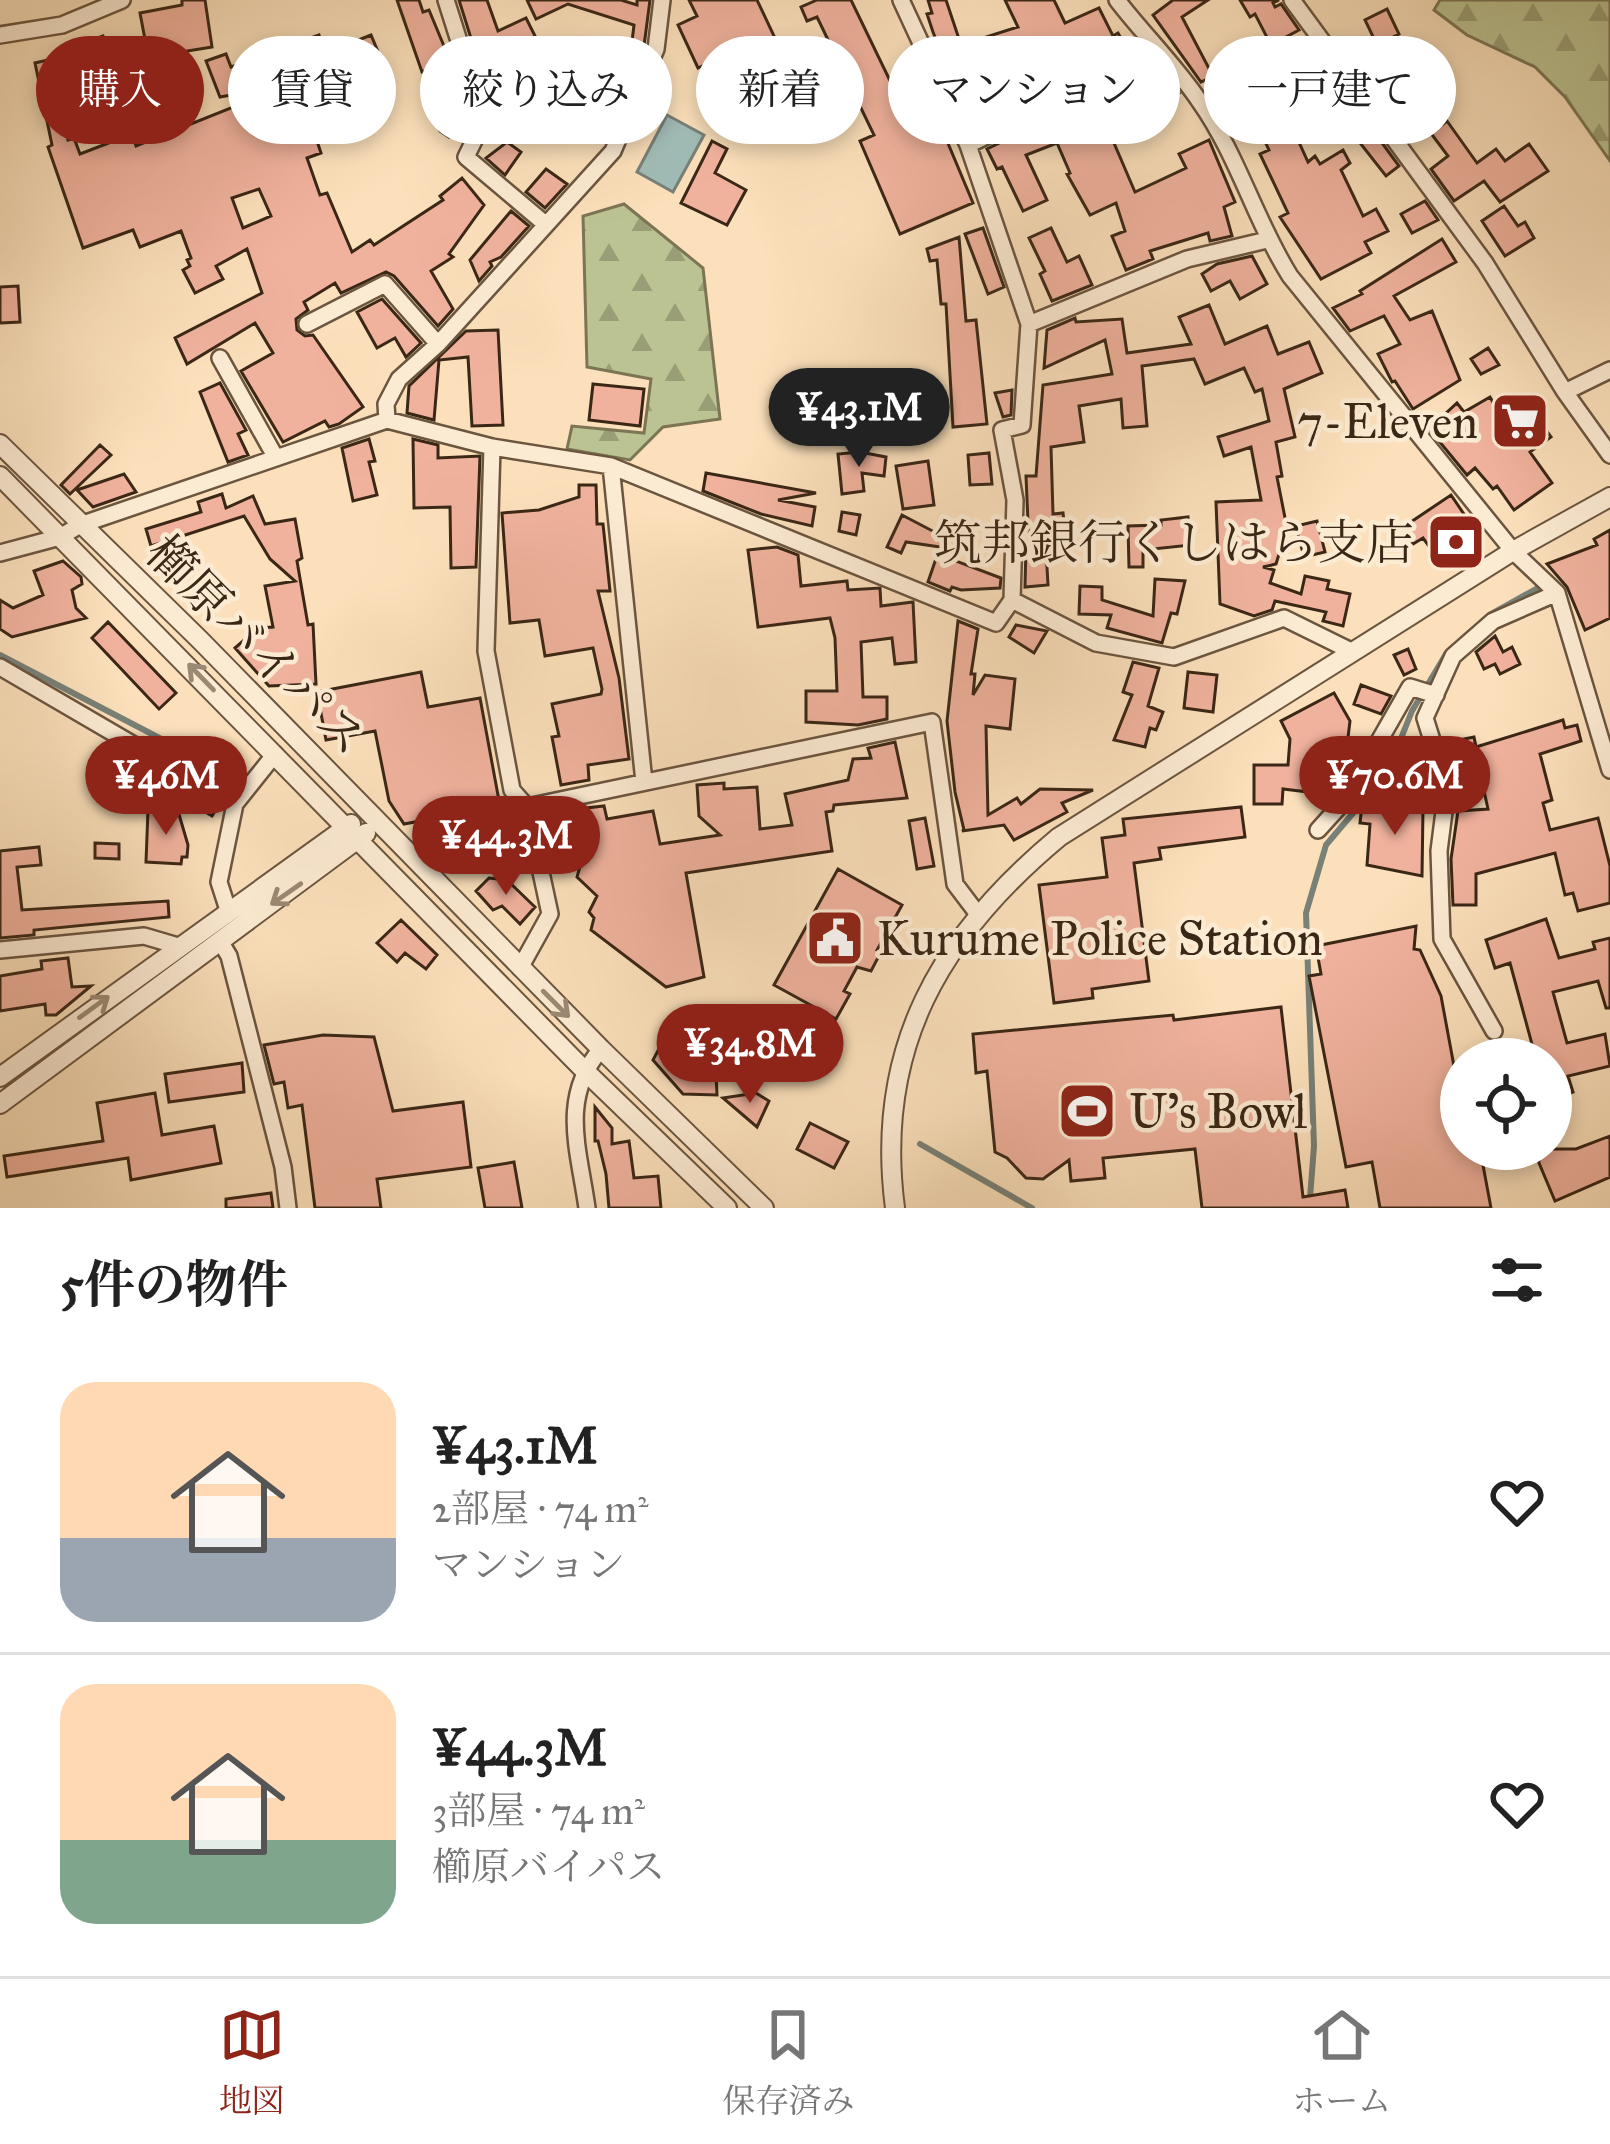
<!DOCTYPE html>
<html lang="ja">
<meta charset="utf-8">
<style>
:root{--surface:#fff;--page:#f2f2f2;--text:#222;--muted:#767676;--line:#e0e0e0;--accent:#8f2418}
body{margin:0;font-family:"IM FELL Great Primer","Noto Serif JP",serif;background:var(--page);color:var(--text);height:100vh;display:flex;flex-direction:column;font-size:45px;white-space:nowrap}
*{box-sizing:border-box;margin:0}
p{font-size:39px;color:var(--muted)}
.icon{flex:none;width:66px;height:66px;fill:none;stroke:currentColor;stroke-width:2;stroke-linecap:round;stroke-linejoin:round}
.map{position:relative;height:1208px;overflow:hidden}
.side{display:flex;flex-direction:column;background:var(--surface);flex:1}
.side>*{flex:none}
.hud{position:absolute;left:36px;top:36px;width:1539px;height:108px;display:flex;gap:24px}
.fabs{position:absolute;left:1440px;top:1038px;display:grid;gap:24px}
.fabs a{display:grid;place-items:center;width:132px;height:132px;border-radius:50%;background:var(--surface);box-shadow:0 6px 18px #0003;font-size:60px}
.price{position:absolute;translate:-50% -102px;padding:0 27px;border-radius:42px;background:var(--accent);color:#fff;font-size:39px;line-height:78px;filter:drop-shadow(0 3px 6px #0008)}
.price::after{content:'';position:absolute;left:50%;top:72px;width:36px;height:27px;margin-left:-18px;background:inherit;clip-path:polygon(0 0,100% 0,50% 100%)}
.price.on{background:#222;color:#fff}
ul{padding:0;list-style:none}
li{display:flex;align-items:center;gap:36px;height:300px;padding:0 60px}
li+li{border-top:3px solid var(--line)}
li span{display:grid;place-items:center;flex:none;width:336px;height:240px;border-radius:36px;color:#555}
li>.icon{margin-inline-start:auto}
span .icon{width:144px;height:144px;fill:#fffc;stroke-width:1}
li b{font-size:51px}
h2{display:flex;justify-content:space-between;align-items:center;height:144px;padding:0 60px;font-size:51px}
.tag{padding:0 42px;border-radius:54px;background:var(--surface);box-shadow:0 6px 18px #0003;font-size:42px;line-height:108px}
.tag.on{background:var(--accent);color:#fff}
.menu{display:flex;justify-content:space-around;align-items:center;height:168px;border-top:3px solid var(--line);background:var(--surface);font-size:33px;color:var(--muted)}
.menu a{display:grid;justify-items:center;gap:6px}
.menu .on{color:var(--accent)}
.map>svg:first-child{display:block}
.forest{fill:url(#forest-firs);stroke:#7c7554;stroke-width:3}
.water{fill:#a0bcb7;stroke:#788077;stroke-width:3}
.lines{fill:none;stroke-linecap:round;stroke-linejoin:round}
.stream{stroke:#788077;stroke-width:6}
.building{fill:#f0b29d;stroke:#3b2716;stroke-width:3;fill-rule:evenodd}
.minor-casing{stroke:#6b553f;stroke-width:20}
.tertiary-casing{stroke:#6b553f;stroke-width:22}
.minor{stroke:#fcebd3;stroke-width:15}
.tertiary{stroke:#fcebd3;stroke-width:18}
.oneway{stroke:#9c8974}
.labels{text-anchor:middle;stroke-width:9;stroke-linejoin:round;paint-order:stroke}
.poi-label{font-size:48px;fill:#3b2716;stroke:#fcebd3;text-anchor:end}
.street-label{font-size:48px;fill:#3b2716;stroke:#fcebd3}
</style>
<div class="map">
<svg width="1610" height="1208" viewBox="0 0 1610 1208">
<defs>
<pattern id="forest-firs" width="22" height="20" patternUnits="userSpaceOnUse" patternTransform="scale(3)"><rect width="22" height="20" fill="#bcc392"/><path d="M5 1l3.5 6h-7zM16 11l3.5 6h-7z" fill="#9a9e76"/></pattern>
</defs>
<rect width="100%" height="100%" fill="#fbe0bb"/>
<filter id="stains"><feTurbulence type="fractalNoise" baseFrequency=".00167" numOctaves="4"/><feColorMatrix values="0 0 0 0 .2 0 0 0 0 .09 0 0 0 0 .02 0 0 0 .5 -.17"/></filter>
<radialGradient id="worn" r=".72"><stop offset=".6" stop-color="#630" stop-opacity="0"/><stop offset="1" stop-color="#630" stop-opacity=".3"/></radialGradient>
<path class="forest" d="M1440,0H1610V161L1565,97L1535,67L1467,35L1434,10Z
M624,204L703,268L720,419L663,427L630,460L567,449L572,426L644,433L651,379L587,367L583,216Z"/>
<path class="water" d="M667,115L704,135L673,192L637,172Z"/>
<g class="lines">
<path class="stream" d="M0,655L223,771
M920,1144L1032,1208
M1310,1198L1314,1146L1306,913L1326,845L1387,773L1412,711L1446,654L1491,614L1545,584"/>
</g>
<path class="building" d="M182,0H205L212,47L169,54L178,105L158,108L140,13L182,5Z
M397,0H419L423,12L429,10L461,87L452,90L465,132L449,137L440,131L429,101L438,98L428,69L422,72Z
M459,0H487L498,31L526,18L539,44L535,50L609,123L594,140L569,119L545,142L527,126L538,113L521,121L514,115L497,121L528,83L496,93L492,80L485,83Z
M527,0H621L637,5V0H650L644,46L635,67L629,66L634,25L568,4L536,19Z
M689,0H757L790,70L763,82L771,101L724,123L713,100L728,93L713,61L698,68L678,25L697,16Z
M817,0H851L909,120L934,110L973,203L900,234L860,141L874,135L817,17L807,21L801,7Z
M928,0H946L961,45L1018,27L1005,0H1054L1065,23L1099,8L1113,36L1118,33L1129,52L1076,78L1064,56L1020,75L1008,49L978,59L988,92L991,90L1002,115L976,128L956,64L947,67L933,32L927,14L932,13Z
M1173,0H1208L1182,17L1213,76L1201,82L1153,15Z
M1240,0H1279L1273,3L1275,7L1281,4L1299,30L1271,45L1255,14L1250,17Z
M1387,9L1399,34L1377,45L1365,20Z
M319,35L326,53L371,35L384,66L347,82L352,94L343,98L355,123L317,141L321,153L307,158L320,195L327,193L352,252L370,240L374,245L443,200L440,196L462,178L484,205L449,254L453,257L431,271L453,309L438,326L394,276L386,272L341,293L335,283L304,302L308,310L296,319L297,330L305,336L313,335L363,407L339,424L329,427L325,421L283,442L241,371L273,353L255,323L187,364L175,338L262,293L247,249L216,266L223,279L195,293L183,270L190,266L187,260L191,258L181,231L140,247L133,230L83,248L48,147L52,145L35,63L52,59L68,140L74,138L80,154L132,134L136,146L251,100L248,92L220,97L206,61L226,54L231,67L268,54L270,59L299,48L297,43ZM306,66L328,119L296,130L277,78ZM259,189L271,216L243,228L232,198Z
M103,36L125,100L96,110L76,46Z
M1420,53L1432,75L1414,85L1402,64Z
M1319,57L1399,166L1386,176L1342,120L1331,99L1324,103L1312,80L1303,85L1295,70Z
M1229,65L1250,92L1270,80L1282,101L1276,105L1292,140L1297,138L1308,162L1315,156L1320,164L1343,150L1350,163L1341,170L1363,216L1376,209L1388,231L1365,242L1371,253L1321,279L1280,217L1288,213L1260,154L1269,150L1256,122L1233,133L1223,111L1227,109L1207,83Z
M1157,66L1179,93L1155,107L1150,100L1105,122L1135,192L1186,168L1179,154L1209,140L1235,202L1224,207L1232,236L1210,241L1208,233L1150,251L1153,259L1126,270L1112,236L1125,231L1116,203L1090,215L1067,174L1070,173L1057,143L1026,155L1047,200L1023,211L1002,167L997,169L987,149Z
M1426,92L1443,124L1447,121L1477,163L1496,149L1505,161L1529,144L1548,171L1500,202L1484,181L1454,201L1431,169L1448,156L1421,120L1402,130L1390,113Z
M712,141L727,149L715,173L746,190L727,225L681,203Z
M507,142L521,152L505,175L486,158Z
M546,169L567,184L545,208L526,192Z
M1425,201L1438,220L1412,233L1401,214Z
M1504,206L1518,226L1525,222L1534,238L1505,256L1482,221Z
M511,211L529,226L501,257L490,262L492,266L479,281L470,260Z
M983,228L1004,287L988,294L965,234Z
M1051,228L1067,262L1079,256L1092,285L1052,301L1040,274L1045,271L1029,238Z
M959,237L966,321L976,320L987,424L953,427L946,304H941L937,260L930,261L927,249Z
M1442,239L1456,262L1394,296L1410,320L1432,311L1460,380L1413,409L1395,381L1392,382L1378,354L1400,344L1384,316L1350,331L1333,308L1362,294L1360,291Z
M1252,256L1267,284L1240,299L1230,281L1211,291L1202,274L1217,264Z
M18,286L20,322L0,323V287Z
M382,299L421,343L406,357L395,338L377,348L357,312Z
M1209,305L1225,344L1267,326L1278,354L1309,342L1322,373L1284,389L1295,437L1276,442L1282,476L1277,477L1287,528L1276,564L1263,567L1274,570L1270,583L1301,594L1305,576L1329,581L1327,589L1350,594L1343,626L1323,621L1326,612L1275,601L1272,610L1254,616L1220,604L1216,502L1261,500L1251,447L1224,456L1218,437L1269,421L1262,389L1255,392L1244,368L1205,384L1194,359L1142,366L1147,426L1123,428L1121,399L1079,406L1084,442L1051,447L1053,514L1063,513L1065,530L1045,532L1048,585L1025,587L1026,545H1029L1026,476H1036L1043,385L1112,374L1105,340L1044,368L1047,330L1075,318L1076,322L1122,319L1127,353L1191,344L1179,317Z
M498,330L503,425L472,426L468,357L439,360L434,420L407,413L409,386L466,331Z
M1488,348L1499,365L1481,374L1471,359Z
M220,383L246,430L238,434L248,455L228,462L200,392Z
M593,384L644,389L640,426L589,420Z
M1012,390L1011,415L1003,417L995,393Z
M1490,397L1513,438L1538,419L1551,437L1530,452L1552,483L1514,510L1497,486L1493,489L1475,468L1467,475L1429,429L1457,403L1464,412Z
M369,439L375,461L369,462L377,495L353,501L342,448Z
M413,439L438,445V458L480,456L476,567L451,568L450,507L414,508Z
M100,445L111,455L70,494L61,485Z
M860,452L886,457L884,476L862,473L864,491L842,494L838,454Z
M989,453L992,484L970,485L968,455Z
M928,461L934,505L903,509L896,466Z
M706,473L816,493L778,500L815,507L812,526L761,514L703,491Z
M124,474L136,492L93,507L77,490Z
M579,485H596L597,524H603L610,591H598L619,678L629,759L588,765L589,780L561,785L552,737L559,736L552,704L601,694L602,689L593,648L545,656L539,620L510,623L502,513L539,510L579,497Z
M222,494L226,508L253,496L265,524L295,519L302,558L297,561L308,625L313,624L316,684L269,686L235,648L258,628L273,627L265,586L295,581L270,559L244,516L151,546L146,529L201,512L198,502Z
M1451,495L1470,523L1431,549L1423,538L1413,544L1402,528Z
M842,512L860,515L856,535L839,531Z
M902,515L944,537L948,527L964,534L960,544L967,551L957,550L953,560L1001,578L1000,588L961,590L952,587L950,591L928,582L940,547L906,542L901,553L887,547Z
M1188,517L1191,545L1143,550V567H1129L1128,526L1161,525V520Z
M1317,521L1325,552L1304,557L1296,526Z
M1610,530V618L1585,630L1567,587L1547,564L1597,545L1594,539Z
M777,547L798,555L801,586L847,581L848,590L880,588L881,606L913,602L916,662L895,664L892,638L861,642L863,697H887V719L858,725L806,722V691H837L835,638L830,618L758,627L748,550Z
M63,561L81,577L82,584L72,590L76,608L86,618L12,637L0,629V600L13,608L43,595L34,571Z
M1155,579L1185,581L1177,614L1171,613L1162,643L1107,628L1111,615L1079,614L1080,586L1102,587V600L1153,616Z
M958,621L978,629L971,674H975L973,695L985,675L1015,679L1010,729L986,726L988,815L1017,798L1021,804L1040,789L1093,790L1062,803L1067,812L1014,840L1004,825L962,831L964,830L955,792L947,721Z
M108,622L176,693L159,709L92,638Z
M1016,625L1047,631L1034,653L1009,637Z
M1495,636L1503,652L1512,647L1520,664L1500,674L1495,664L1484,669L1476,652Z
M1408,649L1416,669L1404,675L1394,655Z
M1133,662L1159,668L1148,706L1163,712L1156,730L1150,728L1145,747L1114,740L1132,695L1123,692Z
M421,672L428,707L480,698L500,806L404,824L389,801L375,731L326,740L317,692Z
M1188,672L1217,675L1213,712L1184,708Z
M1361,685L1391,696L1381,714L1354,704Z
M1334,693L1350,721L1343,779L1332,795L1283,789L1282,804H1254V765H1288L1290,739L1281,721Z
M1563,720L1565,728L1577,725L1581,741L1540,754L1552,800L1543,803L1550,830L1598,818L1610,866V903L1578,911L1573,893L1565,895L1555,853L1476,874V905H1453L1451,859L1458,811L1488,809L1480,773L1460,776L1454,741L1474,737L1476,747Z
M895,742L907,798L834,805L833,811L826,812L832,851L686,873L704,977L666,987L591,930L594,918L589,912L597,896L577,877L586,845L571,848L563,815L569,810L604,806L607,819L653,811L660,844L720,835L699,816L697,785L724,783V789L757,787L760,829L792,825L785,794L848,780L853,759L871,758L868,748Z
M140,763L217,808L212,816L136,770Z
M1362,805L1423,809L1422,876L1367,865L1370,824L1360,823Z
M1241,807L1245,837L1159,848L1161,859L1134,863L1149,981L1092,989L1093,998L1054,1003L1039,885L1107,877L1102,838L1125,835L1123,819Z
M148,810L178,811L188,845L187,857H182L181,864L146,862Z
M925,818L934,866L917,869L909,821Z
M95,843L119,844V859L95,858Z
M39,847L41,865L17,867L22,910L168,901L169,917L34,930V935L0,938V851Z
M838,869L902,905L877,950L881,952L871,971L857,967L844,991L850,994L836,1019L774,985Z
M489,878L507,880L535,907L520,924L502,906L493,910L476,891Z
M1546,919L1559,958L1595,949L1593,942L1610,938V1008H1606L1598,981L1553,992L1567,1043L1605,1034L1610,1066L1568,1076L1573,1092L1551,1099V1059H1536L1510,963L1495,968L1486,940Z
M401,920L437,955L426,969L405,953L397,962L377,943Z
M1416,926L1414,949L1420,950L1441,996L1461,1104V1149H1480L1491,1208H1380L1372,1162L1346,1167L1309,976L1321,974L1316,946Z
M68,958L72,987L91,986L56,1015H46L45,1004L0,1011V976L42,969L41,961Z
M1281,1007L1303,1197L1345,1190L1348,1208H1202L1195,1149L1103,1158L1105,1178L1071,1181L1069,1160L1043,1179L1026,1178L1007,1158L995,1152L987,1071L976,1073L973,1034L1173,1015L1174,1020Z
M323,1035L374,1037L393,1111L463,1102L471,1167L377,1179L381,1208H315L302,1105L288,1108L284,1082L274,1084L264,1045Z
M661,1045L694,1078L716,1074L717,1095L683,1094L653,1060Z
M242,1063L244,1092L169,1102L165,1074Z
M155,1093L162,1135L214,1126L221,1163L131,1180L128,1158L7,1177L4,1156L103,1141L97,1103Z
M756,1093L769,1101L757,1127L723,1098Z
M595,1107L612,1128V1144L629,1141L634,1178L658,1176L661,1208H609L606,1174L598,1141H595Z
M810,1123L848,1142L834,1168L797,1149Z
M1610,1136V1177L1555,1201L1539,1163L1538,1149H1576Z
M514,1162L522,1208H485L478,1168Z
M271,1193L273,1208H226V1199Z"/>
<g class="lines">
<defs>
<path id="minor" d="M446,0L484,120L466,157L544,223
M1117,0C1143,34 1176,66 1200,102C1238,156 1255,220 1290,276L1513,551L1557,593L1610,770
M1292,0L1485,263L1565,392L1610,455
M0,35L62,25L122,0
M968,145L1157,52
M307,324L385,284L438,344
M1029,324L1187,259L1267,240
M220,358L276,458
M1565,392L1610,370
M387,420L386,404L399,379L438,344L613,151L656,49L662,0
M492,447L486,651L512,790L527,807L550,914L520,968
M611,466L644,782
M0,553L60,537L80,525L387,420L492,447L611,466L996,623L1012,600L1015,500L1002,430L1022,425L1029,324L968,145L901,0
M1012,600L1096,643L1174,657L1284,618L1353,652
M0,667L235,804L275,754
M527,807L932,722L955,884L977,913
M1318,830L1346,799L1410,687L1436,695
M228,910L219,882L235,804
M220,941L229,956L283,1167L288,1208
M0,950L144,936L178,946
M1494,1031L1442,939L1439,851L1447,788L1425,718L1453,656L1493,621L1557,593
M587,1208C579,1150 559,1098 601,1049"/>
<path id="tertiary" d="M0,444L200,640L601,1049L764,1208
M0,476L584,1070L727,1208
M0,1077L351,824
M0,1104L366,833
M895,1208C874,1048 940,936 1059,837L1513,551L1610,497"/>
</defs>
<use href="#minor" class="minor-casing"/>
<use href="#tertiary" class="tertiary-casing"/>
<use href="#minor" class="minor"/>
<use href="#tertiary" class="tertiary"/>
</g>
<defs><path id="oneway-shaft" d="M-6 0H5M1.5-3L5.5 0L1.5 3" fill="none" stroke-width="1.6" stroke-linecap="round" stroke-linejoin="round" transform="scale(3)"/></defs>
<g class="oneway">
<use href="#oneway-shaft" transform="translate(201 677) rotate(-134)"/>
<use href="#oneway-shaft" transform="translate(286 894) rotate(145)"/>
<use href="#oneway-shaft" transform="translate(556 1004) rotate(45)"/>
<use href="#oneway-shaft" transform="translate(94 1007) rotate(-36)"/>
</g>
<defs>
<symbol id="supermarket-square" viewBox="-11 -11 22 22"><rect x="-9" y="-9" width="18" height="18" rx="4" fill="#8f2418" stroke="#fcebd3"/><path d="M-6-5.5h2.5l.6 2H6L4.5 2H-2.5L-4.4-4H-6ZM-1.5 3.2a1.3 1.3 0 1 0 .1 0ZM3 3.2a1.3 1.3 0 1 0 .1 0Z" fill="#fff"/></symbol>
<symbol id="bank-square" viewBox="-11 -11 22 22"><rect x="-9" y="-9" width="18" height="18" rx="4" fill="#8f2418" stroke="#fcebd3"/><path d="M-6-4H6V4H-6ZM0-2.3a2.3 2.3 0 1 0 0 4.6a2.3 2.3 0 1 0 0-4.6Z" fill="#fff"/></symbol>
<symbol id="civic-square" viewBox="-11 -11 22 22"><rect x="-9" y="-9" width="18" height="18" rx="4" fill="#8f2418" stroke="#fcebd3"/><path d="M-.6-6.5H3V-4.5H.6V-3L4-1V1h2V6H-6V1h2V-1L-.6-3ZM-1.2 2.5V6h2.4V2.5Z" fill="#fff"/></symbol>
<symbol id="stadium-square" viewBox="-11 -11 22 22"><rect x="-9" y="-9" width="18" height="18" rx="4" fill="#8f2418" stroke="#fcebd3"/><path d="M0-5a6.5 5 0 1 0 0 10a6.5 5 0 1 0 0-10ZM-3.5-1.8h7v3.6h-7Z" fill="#fff"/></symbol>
</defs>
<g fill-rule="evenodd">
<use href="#supermarket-square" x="1487" y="388" width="66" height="66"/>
<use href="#bank-square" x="1423" y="509" width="66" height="66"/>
<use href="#civic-square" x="802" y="905" width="66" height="66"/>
<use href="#stadium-square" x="1054" y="1078" width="66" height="66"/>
</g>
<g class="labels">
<g class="poi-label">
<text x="1478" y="438">7-Eleven</text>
<text x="1414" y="559">筑邦銀行くしはら支店</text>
<text x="877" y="955" text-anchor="start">Kurume Police Station</text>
<text x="1129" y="1128" text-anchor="start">U's Bowl</text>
</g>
<g class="street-label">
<text transform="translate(257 645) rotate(45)" y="17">櫛原バイパス</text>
</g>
</g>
<rect width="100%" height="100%" filter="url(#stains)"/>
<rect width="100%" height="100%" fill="url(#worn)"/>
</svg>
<div class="fabs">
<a><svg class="icon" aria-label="locate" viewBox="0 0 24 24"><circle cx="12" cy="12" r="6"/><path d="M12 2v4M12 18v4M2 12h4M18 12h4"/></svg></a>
</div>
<b class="price on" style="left:859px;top:470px">¥43.1M</b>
<b class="price" style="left:166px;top:838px">¥46M</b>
<b class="price" style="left:1395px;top:838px">¥70.6M</b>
<b class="price" style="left:506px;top:898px">¥44.3M</b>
<b class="price" style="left:750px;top:1106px">¥34.8M</b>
<div class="hud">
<a class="tag on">購入</a>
<a class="tag">賃貸</a>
<a class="tag">絞り込み</a>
<a class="tag">新着</a>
<a class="tag">マンション</a>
<a class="tag">一戸建て</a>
</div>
</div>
<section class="side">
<h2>5件の物件<svg class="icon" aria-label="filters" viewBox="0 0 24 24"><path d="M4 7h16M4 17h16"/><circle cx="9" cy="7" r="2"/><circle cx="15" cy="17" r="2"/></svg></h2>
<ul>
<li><span style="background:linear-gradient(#ffd9b3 65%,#9aa5b1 0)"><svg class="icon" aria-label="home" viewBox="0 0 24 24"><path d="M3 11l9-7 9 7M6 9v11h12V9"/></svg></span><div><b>¥43.1M</b><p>2部屋 · 74 m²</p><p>マンション</p></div><svg class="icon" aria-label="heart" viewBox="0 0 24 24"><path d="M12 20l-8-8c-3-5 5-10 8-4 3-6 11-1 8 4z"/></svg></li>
<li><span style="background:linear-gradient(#ffd9b3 65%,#7fa58c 0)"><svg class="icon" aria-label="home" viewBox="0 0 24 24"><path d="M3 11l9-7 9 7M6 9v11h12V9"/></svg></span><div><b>¥44.3M</b><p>3部屋 · 74 m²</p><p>櫛原バイパス</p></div><svg class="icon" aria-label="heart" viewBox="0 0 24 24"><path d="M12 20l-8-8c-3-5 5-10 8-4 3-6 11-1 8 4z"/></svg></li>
</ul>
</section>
<nav class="menu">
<a class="on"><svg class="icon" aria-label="map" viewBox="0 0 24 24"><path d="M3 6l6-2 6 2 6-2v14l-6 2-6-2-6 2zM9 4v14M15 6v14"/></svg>地図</a>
<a><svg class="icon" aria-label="saved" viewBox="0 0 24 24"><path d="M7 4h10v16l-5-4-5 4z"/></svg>保存済み</a>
<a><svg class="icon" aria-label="home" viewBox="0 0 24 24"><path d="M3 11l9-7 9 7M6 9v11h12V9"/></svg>ホーム</a>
</nav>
